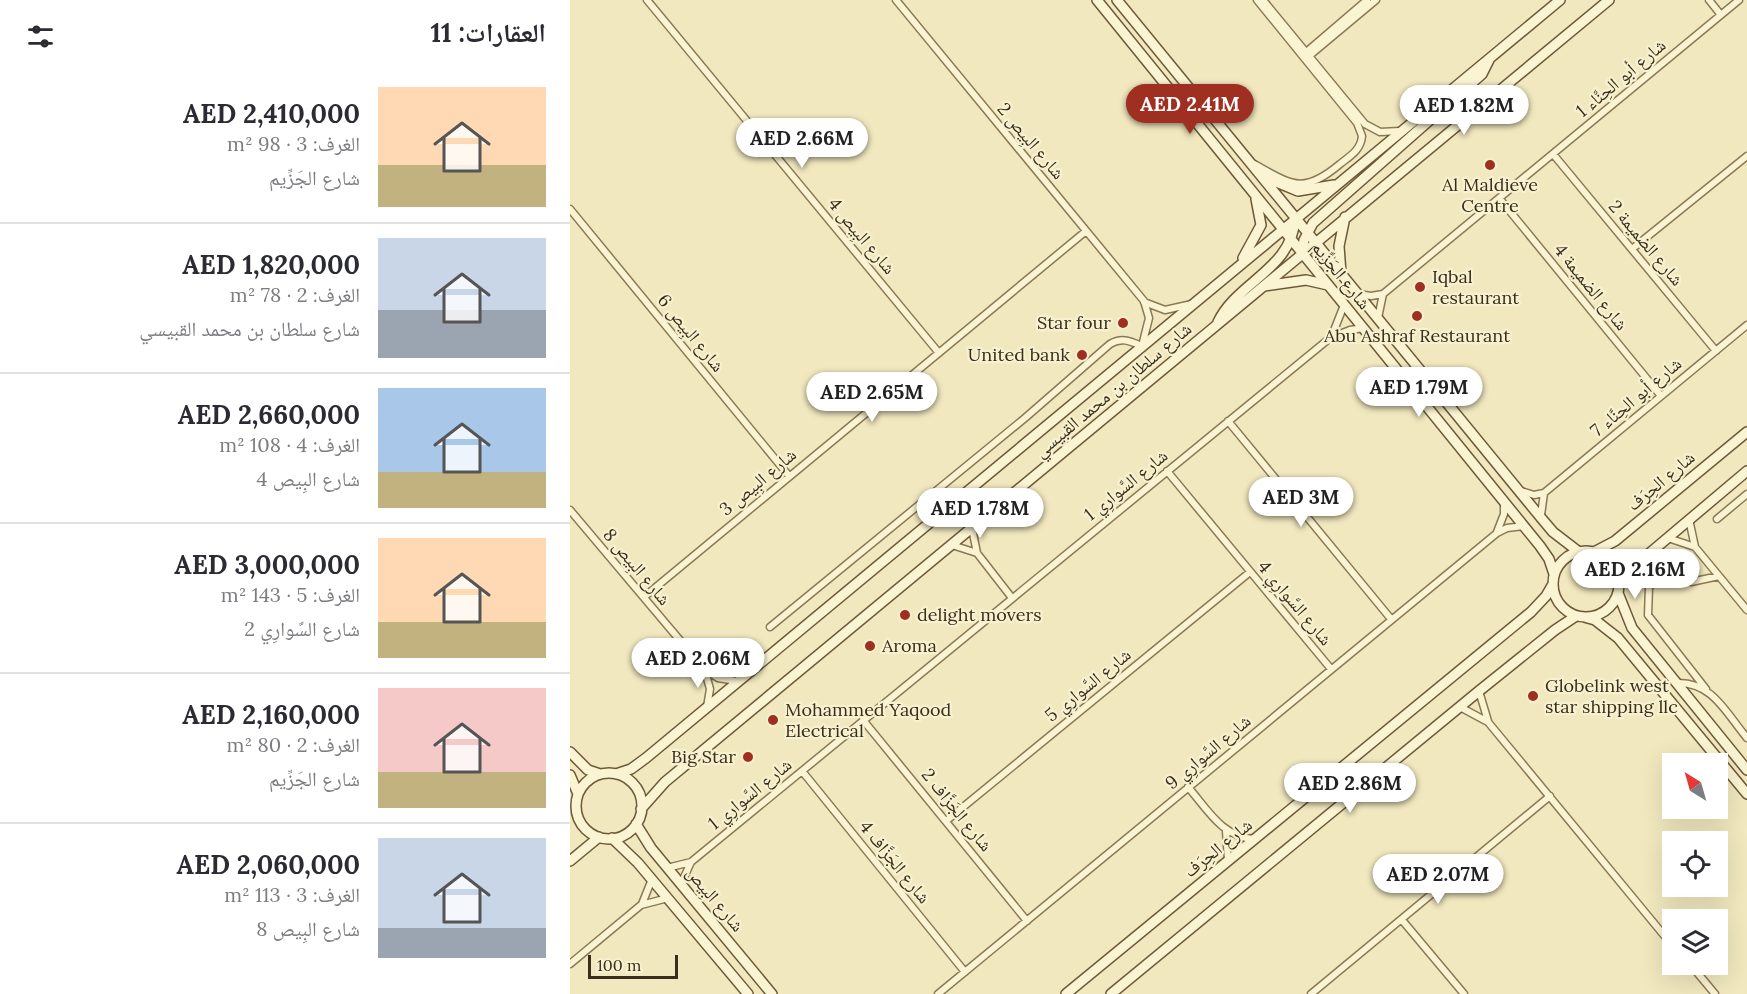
<!DOCTYPE html>
<html lang="ar">
<meta charset="utf-8">
<style>
:root{--surface:#fff;--page:#f7f7f7;--text:#2b2b33;--muted:#7c7c81;--line:#e1e1e2;--accent:#9f2f21}
body{margin:0;font-family:Lora,"Noto Naskh Arabic",serif;background:var(--page);color:var(--text);direction:rtl;height:100vh;display:flex;flex-direction:column;font-size:22px;white-space:nowrap}
*{box-sizing:border-box;margin:0}
p{font-size:20px;color:var(--muted)}
.icon{flex:none;width:33px;height:33px;fill:none;stroke:currentColor;stroke-width:2;stroke-linecap:round;stroke-linejoin:round}
.map{position:relative;flex:1;overflow:hidden;direction:ltr}
.sheet{display:flex;flex-direction:column;background:var(--surface);width:570px}
.sheet>*{flex:none}
.needle{width:39px;rotate:323deg}
.buttons{position:absolute;left:1092px;top:753px;display:grid;gap:12px}
.buttons a{display:grid;place-items:center;width:66px;height:66px;border-radius:0px;background:var(--surface);box-shadow:0 6px 24px #0002;font-size:30px}
.scale{position:absolute;left:18px;bottom:15px;width:90px;box-sizing:border-box;padding-left:6px;border:3px solid #392e1b;border-top:0;font-size:16px;line-height:21px;white-space:nowrap;color:#392e1b;-webkit-text-stroke:4px #f8f1cf;paint-order:stroke}
.price{position:absolute;translate:-50% -51px;padding:0 14px;border-radius:21px;background:#fff;color:#222;font-size:20px;line-height:39px;filter:drop-shadow(0 2px 3px #0008)}
.price::after{content:'';position:absolute;left:50%;top:36px;width:18px;height:14px;margin-left:-9px;background:inherit;clip-path:polygon(0 0,100% 0,50% 100%)}
.price.on{background:var(--accent);color:#fff}
ul{padding:0;list-style:none}
li{display:flex;align-items:center;gap:18px;height:150px;padding:0 24px}
li+li{border-top:2px solid var(--line)}
li span{display:grid;place-items:center;flex:none;width:168px;height:120px;border-radius:0px;color:#555}
li>.icon{margin-inline-start:auto}
span .icon{width:72px;height:72px;fill:#fffc;stroke-width:1}
li b{font-size:26px}
h2{display:flex;justify-content:space-between;align-items:center;height:72px;padding:0 24px;font-size:26px}
main{display:flex;flex:1;min-height:0}
.map>svg:first-child{display:block}
.lines{fill:none;stroke-linecap:round;stroke-linejoin:round}
.street-casing{stroke:#8b7956;stroke-width:9}
.secondary-casing{stroke:#6d5939;stroke-width:12}
.street{stroke:#fbf4d2;stroke-width:6}
.secondary{stroke:#fbf4d2;stroke-width:9}
.poi-dot{fill:#9f2f21;stroke:#f8f1cf;stroke-width:2}
.labels{text-anchor:middle;stroke-width:4.5;stroke-linejoin:round;paint-order:stroke}
.street-label{font-size:18px;fill:#392e1b;stroke:#f8f1cf}
.poi-label{font-size:18px;fill:#392e1b;stroke:#f8f1cf;text-anchor:start}
</style>
<main>
<div class="map">
<svg width="1177" height="994" viewBox="0 0 1177 994">
<rect width="100%" height="100%" fill="#f1e8bf"/>
<g class="lines">
<defs>
<path id="street" d="M77,0L369,353
M693,0L795,124L810,132L830,131
M1139,0L1151,15
M734,54L797,0
M735,55L739,56L806,0
M983,154L1146,351
M684,164C722,185 733,195 770,164C780,156 791,150 792,136L787,123L687,0
M929,198L1091,396
M0,209L219,476
M1062,249L1177,156
M788,294L801,296L813,294L1169,0
M574,302L595,310L622,304
M808,318L813,294
M761,338L774,305
M658,421L821,619
M597,471L761,669
M951,491L964,495L974,493L1177,325
M0,510L135,670L148,678L167,681
M971,515L974,493
M1119,519L1125,547L1177,610
M1147,519L1177,494
M402,528L407,553L442,598
M927,532L934,514V502
M1098,538L1125,547
M382,545L407,553
M74,597L516,231
M200,627L455,418L540,344C552,337 560,341 572,346L579,318L574,301L326,0
M135,671L140,689L137,707
M1106,683C1142,681 1156,713 1177,738
M1136,689L1078,615L1079,587L1103,565L1108,566L1121,582L1149,576
M909,691L918,721
M890,707L918,722L1102,945
M293,720L457,921
M232,771L395,972
M618,787C638,810 652,837 684,839
M376,821L680,572
M656,831L658,860
M97,868L121,862L760,338L780,330L794,328
M111,884L121,862
M72,904L82,879
M832,920L894,994
M0,964L71,905L98,898
M1120,964L1145,994
M368,994L927,533L937,528L954,526
M741,994L980,796"/>
<path id="secondary" d="M527,0L970,546L979,559L984,574
M547,0L972,519L983,532L1009,552
M694,177L728,191L764,185
M732,253L734,240L743,223L912,74L919,60
M673,258L691,225L686,199
M771,273L769,246L775,217
M694,286L736,280L758,285
M648,322C667,282 722,269 725,219
M983 584a33 33 0 1 1 66 0a33 33 0 1 1-66 0Z
M1024,552L1045,541L1177,432
M1049,579L1177,471
M1048,593L1062,628L1177,770
M1014,617L1025,620L1048,638L1177,794
M0,752L18,770L30,774
M6 806a33 33 0 1 1 66 0a33 33 0 1 1-66 0Z
M46,774L61,769L76,758L990,0
M0,775L8,794
M71,809L95,782L1039,0
M66,824L81,848L202,994
M42,838L68,863L178,994
M0,861L29,837
M496,994L961,612L976,596L983,584
M541,994L909,691L985,630L1006,616"/>
</defs>
<use href="#street" class="street-casing"/>
<use href="#secondary" class="secondary-casing"/>
<use href="#street" class="street"/>
<use href="#secondary" class="secondary"/>
</g>
<g class="poi-dot">
<circle cx="920" cy="165" r="6"/>
<circle cx="850" cy="287" r="6"/>
<circle cx="847" cy="316" r="6"/>
<circle cx="553" cy="323" r="6"/>
<circle cx="512" cy="355" r="6"/>
<circle cx="335" cy="615" r="6"/>
<circle cx="300" cy="646" r="6"/>
<circle cx="963" cy="696" r="6"/>
<circle cx="203" cy="720" r="6"/>
<circle cx="178" cy="757" r="6"/>
</g>
<g class="labels">
<g class="street-label">
<text transform="translate(1051 78) rotate(-40)" y="6">شارع أبو الحِنَّاء 1</text>
<text transform="translate(461 141) rotate(50)" y="6">شارع البِيص 2</text>
<text transform="translate(292 236) rotate(50)" y="6">شارع البِيص 4</text>
<text transform="translate(1076 243) rotate(50)" y="6">شارع الضميمة 2</text>
<text transform="translate(771 275) rotate(51)" y="6">شارع الجَزِّيم</text>
<text transform="translate(1021 287) rotate(51)" y="6">شارع الضميمة 4</text>
<text transform="translate(121 333) rotate(51)" y="6">شارع البِيص 6</text>
<text transform="translate(543 390) rotate(-40)" y="6">شارع سلطان بن محمد القبيسي</text>
<text transform="translate(1066 397) rotate(-40)" y="6">شارع أبو الحِنَّاء 7</text>
<text transform="translate(1091 481) rotate(-40)" y="6">شارع الحِرَف</text>
<text transform="translate(188 482) rotate(-40)" y="6">شارع البِيص 3</text>
<text transform="translate(556 485) rotate(-39)" y="6">شارع السَّوارِي 1</text>
<text transform="translate(67 567) rotate(50)" y="6">شارع البِيص 8</text>
<text transform="translate(725 603) rotate(50)" y="6">شارع السَّوارِي 4</text>
<text transform="translate(518 685) rotate(-39)" y="6">شارع السَّوارِي 5</text>
<text transform="translate(638 752) rotate(-40)" y="6">شارع السَّوارِي 9</text>
<text transform="translate(180 794) rotate(-39)" y="6">شارع السَّوارِي 1</text>
<text transform="translate(387 810) rotate(51)" y="6">شارع الجَزَّاف 2</text>
<text transform="translate(648 848) rotate(-39)" y="6">شارع الحِرَف</text>
<text transform="translate(325 862) rotate(51)" y="6">شارع الجَزَّاف 4</text>
<text transform="translate(145 899) rotate(50)" y="6">شارع البِيص</text>
</g>
<g class="poi-label">
<text x="920" y="191" text-anchor="middle">Al Maldieve<tspan x="920" dy="21">Centre</tspan></text>
<text x="862" y="283">Iqbal<tspan x="862" dy="21">restaurant</tspan></text>
<text x="541" y="329" text-anchor="end">Star four</text>
<text x="847" y="342" text-anchor="middle">Abu Ashraf Restaurant</text>
<text x="500" y="361" text-anchor="end">United bank</text>
<text x="347" y="621">delight movers</text>
<text x="312" y="652">Aroma</text>
<text x="975" y="692">Globelink west<tspan x="975" dy="21">star shipping llc</tspan></text>
<text x="215" y="716">Mohammed Yaqood<tspan x="215" dy="21">Electrical</tspan></text>
<text x="166" y="763" text-anchor="end">Big Star</text>
</g>
</g>
</svg>
<div class="buttons">
<a><svg class="needle" viewBox="-14 -14 28 28"><path d="M0-13l5 13h-10z" fill="#e53935"/><path d="M0 13l5-13h-10z" fill="#7c7c81"/></svg></a>
<a><svg class="icon" aria-label="locate" viewBox="0 0 24 24"><circle cx="12" cy="12" r="6"/><path d="M12 2v4M12 18v4M2 12h4M18 12h4"/></svg></a>
<a><svg class="icon" aria-label="layers" viewBox="0 0 24 24"><path d="M12 4l9 5-9 5-9-5zM3 14l9 5 9-5"/></svg></a>
</div>
<div class="scale">100 m</div>
<b class="price on" style="left:620px;top:135px">AED 2.41M</b>
<b class="price" style="left:894px;top:136px">AED 1.82M</b>
<b class="price" style="left:232px;top:169px">AED 2.66M</b>
<b class="price" style="left:849px;top:418px">AED 1.79M</b>
<b class="price" style="left:302px;top:423px">AED 2.65M</b>
<b class="price" style="left:731px;top:528px">AED 3M</b>
<b class="price" style="left:410px;top:539px">AED 1.78M</b>
<b class="price" style="left:1065px;top:600px">AED 2.16M</b>
<b class="price" style="left:128px;top:689px">AED 2.06M</b>
<b class="price" style="left:780px;top:814px">AED 2.86M</b>
<b class="price" style="left:868px;top:905px">AED 2.07M</b>
</div>
<section class="sheet">
<h2>العقارات: 11<svg class="icon" aria-label="filters" viewBox="0 0 24 24"><path d="M4 7h16M4 17h16"/><circle cx="9" cy="7" r="2"/><circle cx="15" cy="17" r="2"/></svg></h2>
<ul>
<li><span style="background:linear-gradient(#ffd9b3 65%,#c2b280 0)"><svg class="icon" aria-label="home" viewBox="0 0 24 24"><path d="M3 11l9-7 9 7M6 9v11h12V9"/></svg></span><div><b>AED 2,410,000</b><p>الغرف: 3 · 98 m²</p><p>شارع الجَزِّيم</p></div></li>
<li><span style="background:linear-gradient(#c9d6e8 60%,#9aa5b1 0)"><svg class="icon" aria-label="home" viewBox="0 0 24 24"><path d="M3 11l9-7 9 7M6 9v11h12V9"/></svg></span><div><b>AED 1,820,000</b><p>الغرف: 2 · 78 m²</p><p>شارع سلطان بن محمد القبيسي</p></div></li>
<li><span style="background:linear-gradient(#a9c7e8 70%,#c2b280 0)"><svg class="icon" aria-label="home" viewBox="0 0 24 24"><path d="M3 11l9-7 9 7M6 9v11h12V9"/></svg></span><div><b>AED 2,660,000</b><p>الغرف: 4 · 108 m²</p><p>شارع البِيص 4</p></div></li>
<li><span style="background:linear-gradient(#ffd9b3 70%,#c2b280 0)"><svg class="icon" aria-label="home" viewBox="0 0 24 24"><path d="M3 11l9-7 9 7M6 9v11h12V9"/></svg></span><div><b>AED 3,000,000</b><p>الغرف: 5 · 143 m²</p><p>شارع السَّوارِي 2</p></div></li>
<li><span style="background:linear-gradient(#f6c9c9 70%,#c2b280 0)"><svg class="icon" aria-label="home" viewBox="0 0 24 24"><path d="M3 11l9-7 9 7M6 9v11h12V9"/></svg></span><div><b>AED 2,160,000</b><p>الغرف: 2 · 80 m²</p><p>شارع الجَزِّيم</p></div></li>
<li><span style="background:linear-gradient(#c9d6e8 75%,#9aa5b1 0)"><svg class="icon" aria-label="home" viewBox="0 0 24 24"><path d="M3 11l9-7 9 7M6 9v11h12V9"/></svg></span><div><b>AED 2,060,000</b><p>الغرف: 3 · 113 m²</p><p>شارع البِيص 8</p></div></li>
</ul>
</section>
</main>
